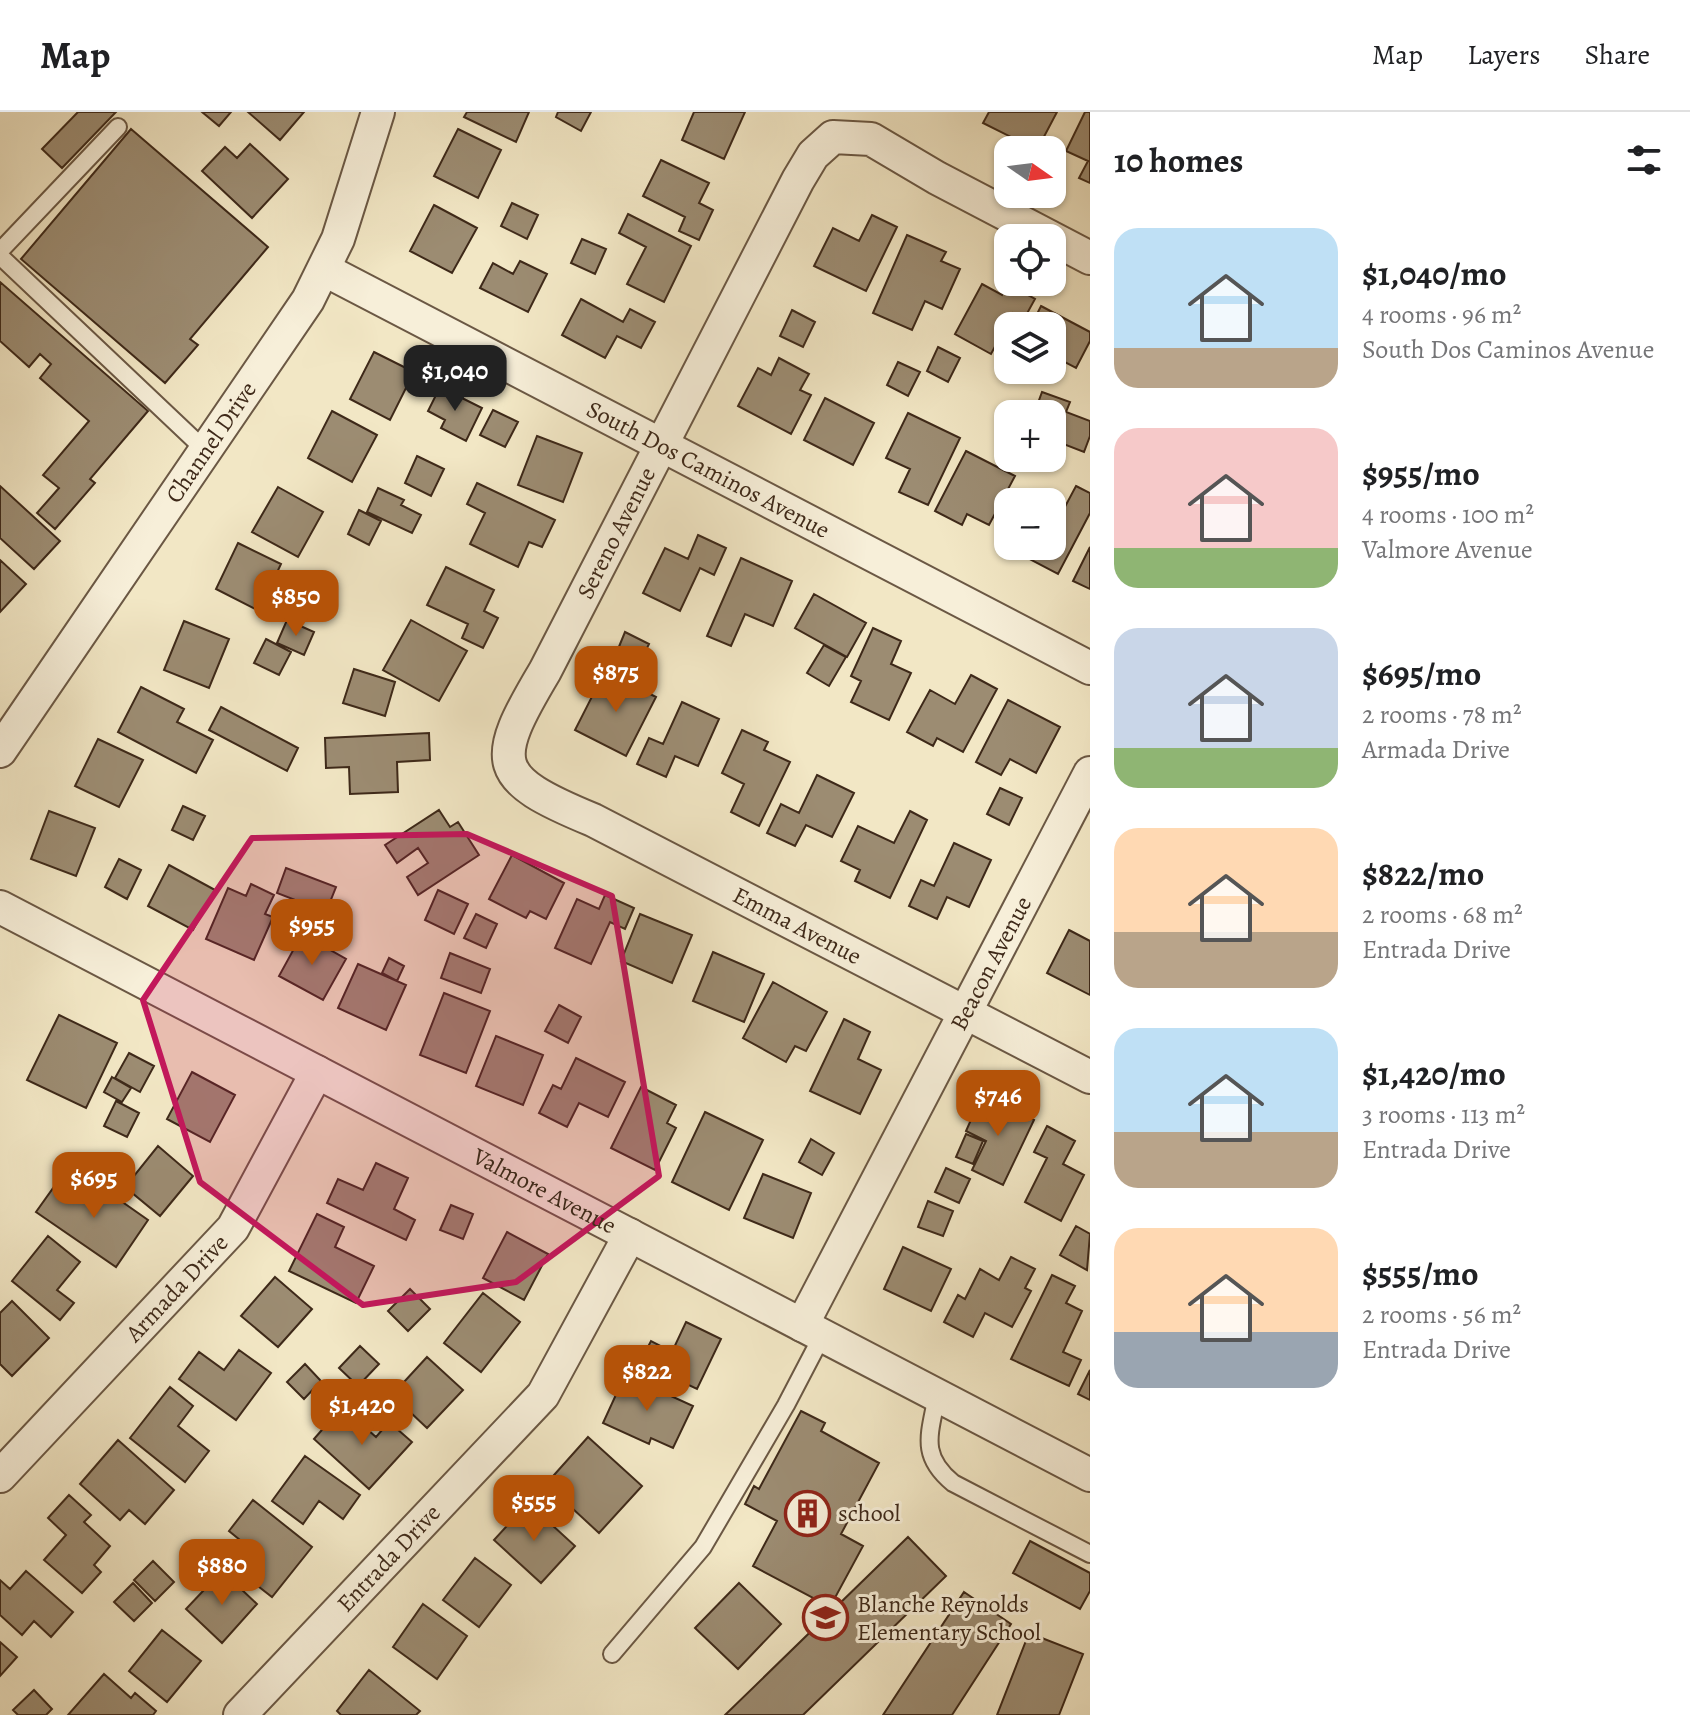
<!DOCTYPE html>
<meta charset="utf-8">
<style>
:root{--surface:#fff;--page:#f6f6f6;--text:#202124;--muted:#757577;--line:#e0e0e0;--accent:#b45309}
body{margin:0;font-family:Alegreya,serif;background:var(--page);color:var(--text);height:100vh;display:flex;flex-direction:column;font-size:30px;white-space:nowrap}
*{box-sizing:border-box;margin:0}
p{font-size:26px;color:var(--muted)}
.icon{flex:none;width:44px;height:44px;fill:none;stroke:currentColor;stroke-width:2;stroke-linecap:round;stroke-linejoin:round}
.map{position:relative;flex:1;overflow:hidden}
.sheet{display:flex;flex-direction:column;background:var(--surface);width:600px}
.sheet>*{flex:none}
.needle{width:52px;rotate:104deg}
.fabs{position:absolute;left:994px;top:24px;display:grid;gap:16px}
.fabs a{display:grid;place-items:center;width:72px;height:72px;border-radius:16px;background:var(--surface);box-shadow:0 2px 6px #0004;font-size:40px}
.price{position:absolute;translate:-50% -68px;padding:0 18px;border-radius:16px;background:var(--accent);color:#fff;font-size:26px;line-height:52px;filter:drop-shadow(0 2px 4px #0008)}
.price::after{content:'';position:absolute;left:50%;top:48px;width:24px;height:18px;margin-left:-12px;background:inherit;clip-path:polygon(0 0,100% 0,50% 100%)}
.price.selected{background:#222;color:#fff}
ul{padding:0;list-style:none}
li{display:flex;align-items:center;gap:24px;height:200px;padding:0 24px}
li span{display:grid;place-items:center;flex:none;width:224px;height:160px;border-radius:24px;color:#555}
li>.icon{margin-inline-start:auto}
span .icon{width:96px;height:96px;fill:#fffc;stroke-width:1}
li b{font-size:34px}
h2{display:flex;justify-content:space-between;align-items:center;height:96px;padding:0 24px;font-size:34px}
header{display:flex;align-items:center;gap:48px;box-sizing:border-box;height:112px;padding:0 40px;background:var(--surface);border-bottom:2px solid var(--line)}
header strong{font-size:38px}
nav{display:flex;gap:44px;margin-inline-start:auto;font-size:28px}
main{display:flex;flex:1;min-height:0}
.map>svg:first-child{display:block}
.building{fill:#9c8c72;stroke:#3e2919;stroke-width:2}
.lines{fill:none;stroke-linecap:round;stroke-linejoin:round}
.service-casing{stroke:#6b5844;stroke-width:20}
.minor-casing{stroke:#6b5844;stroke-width:36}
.service{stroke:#f7efd9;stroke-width:16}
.minor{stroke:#f7efd9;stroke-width:32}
.marked{fill:#c2185b;fill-opacity:0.2;stroke:#c2185b;stroke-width:6;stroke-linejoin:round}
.labels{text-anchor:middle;stroke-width:6;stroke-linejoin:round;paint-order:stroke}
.street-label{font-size:24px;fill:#3e2919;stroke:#f7efd9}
.poi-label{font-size:24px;fill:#3e2919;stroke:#f7efd9;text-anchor:start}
</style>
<header>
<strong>Map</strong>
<nav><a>Map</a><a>Layers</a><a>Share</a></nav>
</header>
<main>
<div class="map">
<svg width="1090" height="1603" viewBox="0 0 1090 1603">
<rect width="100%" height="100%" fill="#f2e7c5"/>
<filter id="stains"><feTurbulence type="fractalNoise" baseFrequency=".0025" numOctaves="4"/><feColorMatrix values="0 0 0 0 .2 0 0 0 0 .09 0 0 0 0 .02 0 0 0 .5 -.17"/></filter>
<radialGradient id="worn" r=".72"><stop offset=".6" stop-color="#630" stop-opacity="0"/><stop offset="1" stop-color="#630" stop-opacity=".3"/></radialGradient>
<path class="building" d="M78,0H116L62,56L42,37Z
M202,0H231L219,14Z
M248,0H304L280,28Z
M467,0H529L516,30L464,5Z
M558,0H591L581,19L556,5Z
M694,0H745L724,47L682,28Z
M989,0H1057L1037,38L983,11Z
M1085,0H1090V71L1079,66L1088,49L1066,39Z
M131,17L268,135L190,227L198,233L165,271L21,147Z
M458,17L501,38L478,86L434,64Z
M250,32L288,67L252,106L202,59L225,35L237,46Z
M661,48L709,71L699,91L713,98L699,128L679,119L685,105L643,84Z
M512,91L538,103L527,127L501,114Z
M434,93L477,116L452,161L410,139Z
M628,102L691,134L664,190L627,172L646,135L619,121Z
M872,103L897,115L866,179L814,154L833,116L859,129Z
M907,123L946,140L941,149L960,157L942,197L925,189L912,218L873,201Z
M582,127L606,137L595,162L571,151Z
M520,149L547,162L528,200L480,176L493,151L513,162Z
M0,170L148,299L90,367L95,371L55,417L37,401L59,376L43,363L89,309L40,266L51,252L40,242L29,255L0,229Z
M982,172L1002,183L1008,172L1035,187L1024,207L1013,201L991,242L955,222Z
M581,187L623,210L630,197L655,210L641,236L617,224L605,246L562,223Z
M1041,194L1090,220V229L1076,256L1065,250L1058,264L1046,258H1052V214H1031Z
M792,198L815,210L803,235L780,224Z
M938,235L960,246L948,270L927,259Z
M374,240L414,260L390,308L350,287Z
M779,246L809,262L800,278L811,283L791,322L738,294L758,256L771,263Z
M898,250L920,260L908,284L887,273Z
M440,275L482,296L466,329L441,316L445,308L428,299Z
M1042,280L1070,290L1066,300L1090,309V324L1084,340L1053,328L1058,314L1052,312V302H1034Z
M825,286L874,311L853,353L804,328Z
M493,298L518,310L505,335L480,323Z
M332,299L377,323L352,370L308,346Z
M908,301L960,326L928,393L899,380L910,357L886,346Z
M537,324L582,341L563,390L518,373Z
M966,339L1015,364L989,413L967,402L962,413L935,399Z
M417,344L444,357L431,384L405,371Z
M477,371L555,408L542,435L529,430L518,455L470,432L485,401L467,392Z
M0,374L60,429L34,457L0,426Z
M1076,374L1090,381V401L1058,462L997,430L1008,410V434H1052V402L1059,406Z
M278,375L323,400L298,445L252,420Z
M378,376L404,388L401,393L421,403L412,421L367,400Z
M359,398L381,409L369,433L348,422Z
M698,423L726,436L714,463L700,456L680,499L643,481L665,436L688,447Z
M238,431L281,452L259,499L216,477Z
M1090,435V477L1073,469Z
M741,446L792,469L773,514L745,502L731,534L707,524Z
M0,448L26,472L0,500Z
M446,455L494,478L484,499L498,506L483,536L462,526L468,512L427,493Z
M814,482L866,511L847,545L795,516Z
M287,508L314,520L304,543L277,531Z
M411,508L467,539L439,589L383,558Z
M184,509L229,527L209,576L164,558Z
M873,516L901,529L891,552L911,561L889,608L851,590L861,569L851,564Z
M625,520L649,532L630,570L609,559Z
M266,527L291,540L279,563L254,551Z
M824,533L846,545L829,574L807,561Z
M354,557L395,570L385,604L343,591Z
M605,559L656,585L626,644L575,618Z
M971,563L997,577L963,640L937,626L933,634L907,620L930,578L955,592Z
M141,575L184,597L177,610L213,628L196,661L118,620Z
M1008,588L1060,615L1036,661L1010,647L1001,663L976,650Z
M682,590L719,607L698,654L675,644L666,665L637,652L649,626L663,632Z
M221,595L298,636L287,659L209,618Z
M742,618L768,630L764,638L790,650L759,714L731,700L744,672L722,661Z
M429,621L430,648L397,650L398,680L350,682L349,655L326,656L325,626Z
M98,627L143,648L119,695L75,674Z
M817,663L854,681L832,725L806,713L795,734L767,721L781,692L799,701Z
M1000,676L1022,686L1009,713L987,702Z
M183,694L205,704L193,728L172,718Z
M439,698L450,715L458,710L479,743L418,783L407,765L428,751L418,736L397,751L385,733Z
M49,699L95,716L76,764L31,747Z
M910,699L927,708L890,786L855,769L860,758L841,749L858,714L894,731Z
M954,731L991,748L969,795L947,785L937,807L909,794L921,768L934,774Z
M512,743L564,771L546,807L530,799L526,806L489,787Z
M119,747L141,758L127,787L105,775Z
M169,753L215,778L193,818L148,794Z
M286,756L336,775L326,800L277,781Z
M251,772L274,783L265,802L273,805L254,848L206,827L228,776L246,784Z
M438,778L468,792L454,822L425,808Z
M605,783L634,796L625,817L610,810L591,852L555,836L577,787L599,797Z
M476,802L497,812L486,836L464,826Z
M640,802L692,823L672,871L621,849Z
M1069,818L1090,829V883L1047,861Z
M302,822L346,847L323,888L279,864Z
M713,840L764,862L744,910L693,889Z
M450,841L490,857L481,881L441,866Z
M389,846L404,854L397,869L382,861Z
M358,852L406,873L386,918L338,896Z
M773,870L827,900L806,939L795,934L786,950L743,926Z
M444,881L490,899L466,961L420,943Z
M559,893L581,905L568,931L545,919Z
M59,903L117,931L86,996L27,968Z
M844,907L870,920L858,947L881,958L860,1002L810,979Z
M496,924L543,943L523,993L476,974Z
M129,941L154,954L140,980L115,966Z
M576,946L625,970L608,1005L579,991L567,1015L539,1001L553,973L561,977Z
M192,960L235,983L210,1030L167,1007Z
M112,965L131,976L122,990L104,980Z
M641,975L676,993L667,1011L676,1016L655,1058L611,1036Z
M982,983L1034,1008L1003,1073L972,1058L986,1029L966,1019Z
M116,989L139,1001L127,1025L104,1014Z
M705,1000L763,1028L729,1098L672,1070Z
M1047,1014L1075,1029L1063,1052L1084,1063L1061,1109L1025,1090L1047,1046L1034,1040Z
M966,1022L983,1029L973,1052L956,1045Z
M811,1027L834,1041L822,1063L799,1050Z
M158,1034L193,1064L160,1104L125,1075Z
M376,1051L408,1066L394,1097L415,1108L406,1128L327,1091L338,1067L363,1078Z
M946,1056L970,1067L959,1091L935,1080Z
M763,1062L811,1081L793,1126L744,1106Z
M61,1065L90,1085L98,1073L148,1108L116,1155L36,1100Z
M928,1089L953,1099L943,1124L918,1115Z
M451,1093L473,1102L463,1127L440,1118Z
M317,1102L344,1115L335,1135L374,1154L356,1191L289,1159Z
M1076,1114L1090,1122L1087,1158L1060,1143Z
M507,1120L548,1142L524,1188L483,1166Z
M48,1124L80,1150L57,1178L74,1191L60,1208L12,1169Z
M903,1135L951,1157L931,1199L884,1177Z
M1011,1145L1035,1157L1025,1176L1031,1179L1012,1215L985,1201L973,1225L944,1210L958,1183L965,1187L980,1157L999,1168Z
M1052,1163L1075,1174L1066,1191L1082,1199L1063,1240L1081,1248L1069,1274L1011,1247Z
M275,1165L312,1197L278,1235L241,1204Z
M410,1177L430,1197L408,1219L388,1199Z
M483,1181L520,1210L481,1260L444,1231Z
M12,1189L49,1226L12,1264L0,1252V1201Z
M686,1210L721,1227L697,1277L640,1250L651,1229L672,1240Z
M360,1234L379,1252L358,1274L339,1256Z
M239,1238L271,1261L236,1308L179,1267L199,1240L224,1258Z
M427,1245L463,1278L427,1316L392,1283Z
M305,1252L321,1269L304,1287L287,1270Z
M1090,1258V1288L1078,1282Z
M625,1263L693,1294L673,1336L651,1326L649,1332L603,1311Z
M170,1275L193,1294L178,1314L209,1339L185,1370L130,1326Z
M342,1295L376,1325L389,1310L412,1330L369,1377L314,1327Z
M801,1299L825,1311L821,1319L879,1351L841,1422L863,1434L830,1495L753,1454L777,1409L745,1392L754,1374L759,1377Z
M588,1325L642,1374L599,1421L546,1372Z
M118,1328L174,1378L145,1412L129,1398L120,1408L80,1372Z
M305,1344L360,1383L343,1407L319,1389L303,1412L272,1389Z
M69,1383L91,1403L84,1410L110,1434L94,1453L101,1460L82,1481L44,1448L66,1423L48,1406Z
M253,1388L312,1435L272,1485L245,1464L261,1445L229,1419Z
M528,1391L575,1434L541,1471L494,1428Z
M908,1425L946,1464L803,1603H725Z
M1030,1429L1090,1461V1479L1080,1497L1013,1461Z
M475,1446L511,1473L479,1515L443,1488Z
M153,1449L174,1470L155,1489L134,1468Z
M26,1459L73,1500L51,1525L34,1509L22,1523L0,1503V1468L10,1477Z
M222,1459L257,1492L222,1531L186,1497Z
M133,1471L152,1491L134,1509L114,1490Z
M739,1471L781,1512L738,1557L695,1516Z
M964,1480L1011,1512L952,1603H883Z
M423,1492L467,1524L437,1567L393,1535Z
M162,1518L201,1549L167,1590L129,1559Z
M1029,1521L1083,1542L1059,1603H997Z
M0,1530L17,1545L0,1564Z
M369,1558L420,1599L416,1603H341L337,1599Z
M104,1562L131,1586L135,1581L156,1599L153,1603H68Z
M34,1578L52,1597L46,1603H18L13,1598Z"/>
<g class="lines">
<defs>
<path id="service" d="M0,139L118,15
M0,144L206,339
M937,1283C930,1322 919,1343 953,1371L1090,1442
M612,1542L703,1435L786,1293L822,1224"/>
<g id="minor">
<path id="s1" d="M1090,146L937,66L871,27L833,25L813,43L798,68L545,559C490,651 491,666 593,708L1090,965"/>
<path id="s2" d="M325,158L1090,556"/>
<path id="s3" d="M0,639L308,188L338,127L378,0"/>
<path id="s4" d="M0,795L1090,1363"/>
<path id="s5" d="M802,1213L1090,661"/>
<path id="s6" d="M0,1364L233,1116L317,960"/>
<path id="s7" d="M240,1603L543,1283L630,1123"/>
</g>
</defs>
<use href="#service" class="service-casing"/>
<use href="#minor" class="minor-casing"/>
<use href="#service" class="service"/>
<use href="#minor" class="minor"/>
</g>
<path class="marked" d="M467,722L612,784L659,1064L516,1170L363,1193L200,1070L143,888L252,726Z"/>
<defs>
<symbol id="building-ring" viewBox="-11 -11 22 22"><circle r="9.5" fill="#f7efd9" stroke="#8f2418" stroke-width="1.5"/><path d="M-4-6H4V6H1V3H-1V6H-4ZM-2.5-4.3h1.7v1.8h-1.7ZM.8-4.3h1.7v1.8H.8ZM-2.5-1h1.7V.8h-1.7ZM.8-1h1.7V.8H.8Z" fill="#8f2418"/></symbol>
<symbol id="school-ring" viewBox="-11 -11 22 22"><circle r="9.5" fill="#f7efd9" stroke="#8f2418" stroke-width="1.5"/><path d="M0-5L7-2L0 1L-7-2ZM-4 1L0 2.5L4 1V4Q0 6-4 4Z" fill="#8f2418"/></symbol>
</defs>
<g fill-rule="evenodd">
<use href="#building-ring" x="782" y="1376" width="51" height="51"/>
<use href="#school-ring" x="800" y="1480" width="51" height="51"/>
</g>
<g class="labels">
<g class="street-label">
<text dy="8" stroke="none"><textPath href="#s3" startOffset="374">Channel Drive</textPath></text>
<text dy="8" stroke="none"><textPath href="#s2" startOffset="432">South Dos Caminos Avenue</textPath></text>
<text transform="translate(616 421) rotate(-63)" y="8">Sereno Avenue</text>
<text dy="8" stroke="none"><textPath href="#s1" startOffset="1330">Emma Avenue</textPath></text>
<text dy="8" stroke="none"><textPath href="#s5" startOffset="408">Beacon Avenue</textPath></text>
<text dy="8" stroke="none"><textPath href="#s4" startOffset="614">Valmore Avenue</textPath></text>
<text dy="8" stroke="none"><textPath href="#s6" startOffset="258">Armada Drive</textPath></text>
<text dy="8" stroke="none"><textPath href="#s7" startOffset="216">Entrada Drive</textPath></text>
</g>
<g class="poi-label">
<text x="838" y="1409">school</text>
<text x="857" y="1500">Blanche Reynolds<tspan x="857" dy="28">Elementary School</tspan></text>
</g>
</g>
<rect width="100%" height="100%" filter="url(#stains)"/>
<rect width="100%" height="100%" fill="url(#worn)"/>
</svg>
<div class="fabs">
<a><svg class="needle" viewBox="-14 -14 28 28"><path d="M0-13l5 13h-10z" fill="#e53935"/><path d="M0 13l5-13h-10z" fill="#757577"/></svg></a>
<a><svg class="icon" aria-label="locate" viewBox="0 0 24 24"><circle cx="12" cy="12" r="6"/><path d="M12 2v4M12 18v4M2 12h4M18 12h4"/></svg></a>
<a><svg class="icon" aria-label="layers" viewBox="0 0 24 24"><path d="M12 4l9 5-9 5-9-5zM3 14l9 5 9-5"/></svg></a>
<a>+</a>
<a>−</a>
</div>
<b class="price selected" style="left:455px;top:301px">$1,040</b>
<b class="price" style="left:296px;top:526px">$850</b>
<b class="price" style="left:616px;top:602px">$875</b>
<b class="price" style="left:312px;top:855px">$955</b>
<b class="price" style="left:998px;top:1026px">$746</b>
<b class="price" style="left:94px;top:1108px">$695</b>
<b class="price" style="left:647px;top:1301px">$822</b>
<b class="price" style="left:362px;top:1335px">$1,420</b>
<b class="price" style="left:534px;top:1431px">$555</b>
<b class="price" style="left:222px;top:1495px">$880</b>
</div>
<section class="sheet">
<h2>10 homes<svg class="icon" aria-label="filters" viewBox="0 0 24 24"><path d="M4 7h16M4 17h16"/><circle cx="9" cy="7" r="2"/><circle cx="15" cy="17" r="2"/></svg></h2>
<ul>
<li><span style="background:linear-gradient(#bfe0f5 75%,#b9a48a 0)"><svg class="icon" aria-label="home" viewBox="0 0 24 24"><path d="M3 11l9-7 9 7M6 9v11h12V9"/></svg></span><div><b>$1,040/mo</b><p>4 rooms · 96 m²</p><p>South Dos Caminos Avenue</p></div></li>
<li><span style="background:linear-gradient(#f6c9c9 75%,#8fb573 0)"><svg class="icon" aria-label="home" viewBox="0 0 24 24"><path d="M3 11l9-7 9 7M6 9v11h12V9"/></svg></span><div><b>$955/mo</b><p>4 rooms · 100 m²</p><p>Valmore Avenue</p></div></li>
<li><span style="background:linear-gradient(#c9d6e8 75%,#8fb573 0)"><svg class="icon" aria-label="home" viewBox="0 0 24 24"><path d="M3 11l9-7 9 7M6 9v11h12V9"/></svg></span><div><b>$695/mo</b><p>2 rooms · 78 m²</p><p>Armada Drive</p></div></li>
<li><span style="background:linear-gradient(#ffd9b3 65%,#b9a48a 0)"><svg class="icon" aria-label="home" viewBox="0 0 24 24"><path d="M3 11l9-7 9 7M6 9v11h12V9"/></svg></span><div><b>$822/mo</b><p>2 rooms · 68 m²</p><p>Entrada Drive</p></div></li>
<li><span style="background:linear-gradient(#bfe0f5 65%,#b9a48a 0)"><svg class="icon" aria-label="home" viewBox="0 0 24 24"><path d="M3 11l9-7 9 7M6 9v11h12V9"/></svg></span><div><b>$1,420/mo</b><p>3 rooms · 113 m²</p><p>Entrada Drive</p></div></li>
<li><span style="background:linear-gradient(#ffd9b3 65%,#9aa5b1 0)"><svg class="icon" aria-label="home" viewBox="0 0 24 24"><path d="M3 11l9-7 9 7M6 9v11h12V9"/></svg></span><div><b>$555/mo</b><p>2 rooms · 56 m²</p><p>Entrada Drive</p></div></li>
</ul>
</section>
</main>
